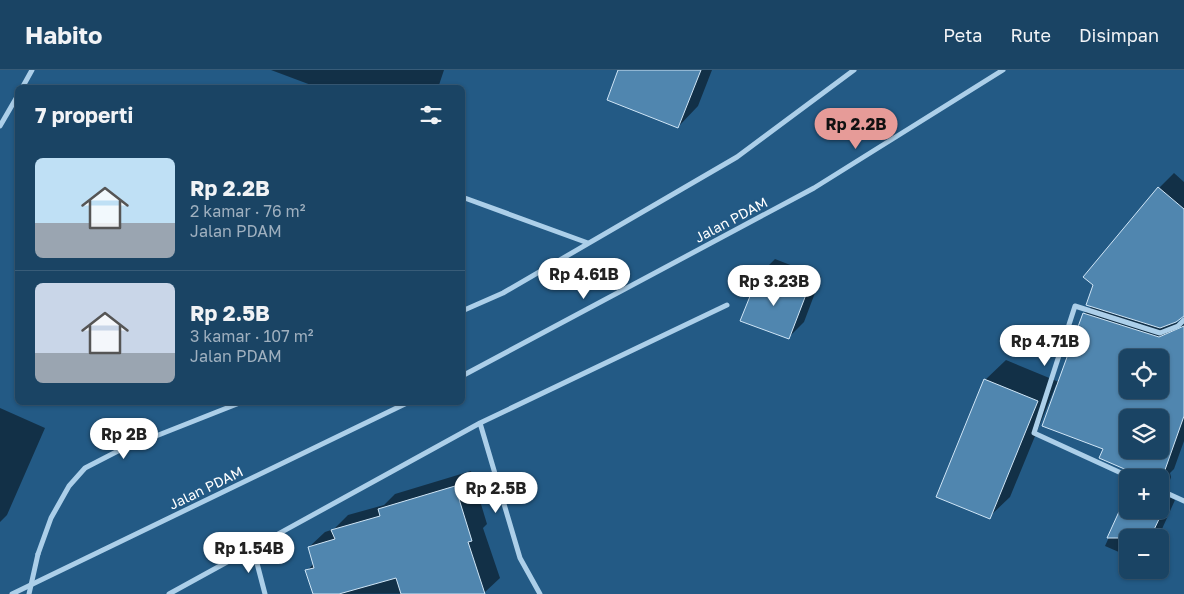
<!DOCTYPE html>
<html lang="id">
<meta charset="utf-8">
<style>
:root{--surface:#1a4464;--page:#234b6a;--text:#f1f3f6;--muted:#9fb0bf;--line:#385c78;--accent:#e69b98}
body{margin:0;font-family:"Golos Text",sans-serif;background:var(--page);color:var(--text);height:100vh;display:flex;flex-direction:column;font-size:19px;white-space:nowrap}
*{box-sizing:border-box;margin:0}
p{font-size:16px;color:var(--muted)}
.icon{flex:none;width:28px;height:28px;fill:none;stroke:currentColor;stroke-width:2;stroke-linecap:round;stroke-linejoin:round}
.map{position:relative;flex:1;overflow:hidden}
.sheet{position:absolute;left:15px;top:15px;width:450px;height:320px;display:flex;flex-direction:column;background:var(--surface);border-radius:8px;box-shadow:0 1px 4px #0004,0 0 0 1px var(--line)}
.sheet>*{flex:none}
.controls{position:absolute;left:1119px;top:279px;display:grid;gap:10px}
.controls a{display:grid;place-items:center;width:50px;height:50px;border-radius:8px;background:var(--surface);box-shadow:0 1px 4px #0004,0 0 0 1px var(--line);font-size:25px}
.price{position:absolute;translate:-50% -42px;padding:0 11px;border-radius:18px;background:#fff;color:#222;font-size:16px;line-height:32px;filter:drop-shadow(0 1px 2px #0008)}
.price::after{content:'';position:absolute;left:50%;top:30px;width:15px;height:11px;margin-left:-8px;background:inherit;clip-path:polygon(0 0,100% 0,50% 100%)}
.price.active{background:var(--accent);color:#111}
ul{padding:0;list-style:none}
li{display:flex;align-items:center;gap:15px;height:125px;padding:0 20px}
li+li{border-top:1px solid var(--line)}
li span{display:grid;place-items:center;flex:none;width:140px;height:100px;border-radius:8px;color:#555}
li>.icon{margin-inline-start:auto}
span .icon{width:60px;height:60px;fill:#fffc;stroke-width:1}
li b{font-size:21px}
h2{display:flex;justify-content:space-between;align-items:center;height:60px;padding:0 20px;font-size:21px}
header{display:flex;align-items:center;gap:30px;box-sizing:border-box;height:70px;padding:0 25px;background:var(--surface);border-bottom:1px solid var(--line)}
header strong{font-size:24px}
nav{display:flex;gap:28px;margin-inline-start:auto;font-size:18px}
.map>svg:first-child{display:block}
.shadow{fill:#0007;fill-rule:evenodd}
.building{fill:#5086af;stroke:#d0e6f7;fill-rule:evenodd}
.lines{fill:none;stroke-linecap:round;stroke-linejoin:round}
.minor{stroke:#accfe9;stroke-width:5}
.minor-bridge{stroke:#accfe9;stroke-width:5}
.labels{text-anchor:middle;stroke-width:4;stroke-linejoin:round;paint-order:stroke}
.street-label{font-size:14px;fill:#fff;stroke:#235a85}
</style>
<header>
<strong>Habito</strong>
<nav><a>Peta</a><a>Rute</a><a>Disimpan</a></nav>
</header>
<div class="map">
<svg width="1184" height="524" viewBox="0 0 1184 524">
<rect width="100%" height="100%" fill="#235a85"/>
<path class="shadow" d="M271,0H444L438,18H319Z
M619,0H712L698,36L678,57Z
M1174,103L1184,112V245L1172,254L1184,250V371L1174,399L1170,403L1171,407L1165,425L1175,430L1158,468H1128V486L1105,476L1128,425V440H1160V408L1137,403L1104,378L1056,315L1010,427L989,447L985,310L1006,290L1059,312L1084,244L1092,236L1159,118ZM1128,288H1160V320H1128ZM1128,348H1160V380H1128Z
M775,189L821,207L804,252L788,268L760,204Z
M0,338L45,358L7,445L0,452Z
M471,401L487,454L483,458L500,508L484,523L314,524L307,501L314,493L309,477L325,462L334,459L348,445L384,435L395,424Z"/>
<path class="building" d="M618,0H701L678,58L607,30Z
M1158,117L1184,139V246L1176,252L1160,258L1086,235L1093,215L1083,207Z
M759,204L807,222L789,269L740,251Z
M1083,243L1159,267L1184,256V346L1160,414V408H1136V404L1099,388L1103,379L1042,356ZM1128,288H1160V320H1128ZM1128,348H1160V380H1128Z
M984,309L1038,331L990,449L936,427Z
M455,416L472,471L468,472L485,524H401L396,508L339,524H313L305,500L314,498L308,477L335,469L331,460L380,446L378,439Z
M1128,422V440H1151L1161,445L1150,468H1107Z"/>
<g class="lines">
<path class="minor" d="M22,18L32,0
M0,56L18,25
M462,127L588,173
M462,241L503,223L737,87L854,0
M462,306L814,118L1003,0
M480,353L520,488L540,524
M1132,408L1034,363L1075,236L1160,263L1178,256L1184,250
M1160,420L1184,431
M253,478L265,524
M38,484L51,448L69,416L85,398L118,381L242,332
M12,524L409,332
M169,524L480,353L727,235"/>
<path class="minor-bridge" d="M29,524L38,484"/>
</g>
<g class="labels">
<g class="street-label">
<text transform="translate(731 150) rotate(-28)" y="5">Jalan PDAM</text>
<text transform="translate(206 418) rotate(-26)" y="5">Jalan PDAM</text>
</g>
</g>
</svg>
<div class="controls">
<a><svg class="icon" aria-label="locate" viewBox="0 0 24 24"><circle cx="12" cy="12" r="6"/><path d="M12 2v4M12 18v4M2 12h4M18 12h4"/></svg></a>
<a><svg class="icon" aria-label="layers" viewBox="0 0 24 24"><path d="M12 4l9 5-9 5-9-5zM3 14l9 5 9-5"/></svg></a>
<a>+</a>
<a>−</a>
</div>
<b class="price active" style="left:856px;top:80px">Rp 2.2B</b>
<b class="price" style="left:584px;top:230px">Rp 4.61B</b>
<b class="price" style="left:774px;top:237px">Rp 3.23B</b>
<b class="price" style="left:1045px;top:297px">Rp 4.71B</b>
<b class="price" style="left:124px;top:390px">Rp 2B</b>
<b class="price" style="left:496px;top:444px">Rp 2.5B</b>
<b class="price" style="left:249px;top:504px">Rp 1.54B</b>
<section class="sheet">
<h2>7 properti<svg class="icon" aria-label="filters" viewBox="0 0 24 24"><path d="M4 7h16M4 17h16"/><circle cx="9" cy="7" r="2"/><circle cx="15" cy="17" r="2"/></svg></h2>
<ul>
<li><span style="background:linear-gradient(#bfe0f5 65%,#9aa5b1 0)"><svg class="icon" aria-label="home" viewBox="0 0 24 24"><path d="M3 11l9-7 9 7M6 9v11h12V9"/></svg></span><div><b>Rp 2.2B</b><p>2 kamar · 76 m²</p><p>Jalan PDAM</p></div></li>
<li><span style="background:linear-gradient(#c9d6e8 70%,#9aa5b1 0)"><svg class="icon" aria-label="home" viewBox="0 0 24 24"><path d="M3 11l9-7 9 7M6 9v11h12V9"/></svg></span><div><b>Rp 2.5B</b><p>3 kamar · 107 m²</p><p>Jalan PDAM</p></div></li>
</ul>
</section>
</div>
